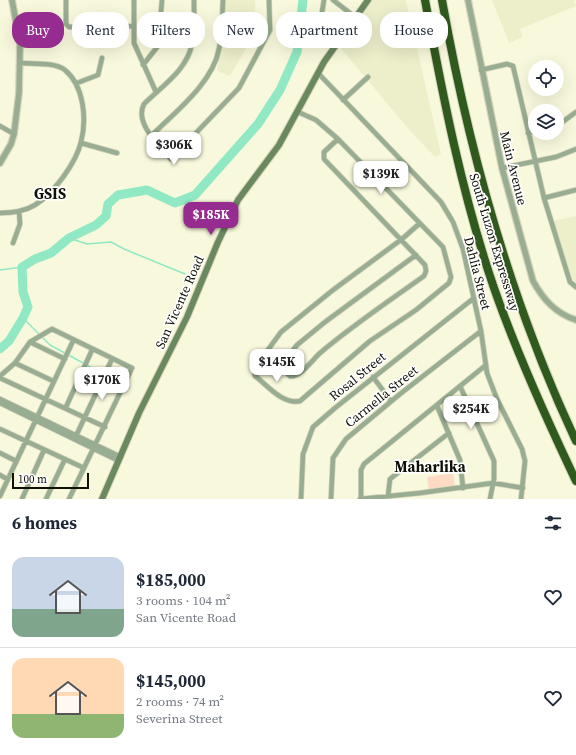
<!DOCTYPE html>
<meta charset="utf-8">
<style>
:root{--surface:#fff;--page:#f6f6f7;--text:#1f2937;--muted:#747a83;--line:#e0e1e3;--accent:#962c8f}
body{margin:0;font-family:"Source Serif 4",serif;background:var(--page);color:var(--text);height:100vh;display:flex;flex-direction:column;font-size:15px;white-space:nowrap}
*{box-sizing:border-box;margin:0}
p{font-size:13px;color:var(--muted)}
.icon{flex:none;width:22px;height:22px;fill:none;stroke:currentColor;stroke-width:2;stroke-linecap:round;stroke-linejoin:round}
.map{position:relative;height:499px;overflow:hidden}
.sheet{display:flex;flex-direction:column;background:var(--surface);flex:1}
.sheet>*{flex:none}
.top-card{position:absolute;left:12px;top:12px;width:552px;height:36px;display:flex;gap:8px}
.buttons{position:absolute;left:528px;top:60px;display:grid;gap:8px}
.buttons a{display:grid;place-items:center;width:36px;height:36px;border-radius:50%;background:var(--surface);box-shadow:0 4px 16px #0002;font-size:20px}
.scale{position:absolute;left:12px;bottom:10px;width:77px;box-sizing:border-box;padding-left:4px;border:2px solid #0f0f06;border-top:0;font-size:11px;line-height:14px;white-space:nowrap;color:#0f0f06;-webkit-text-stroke:3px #fff;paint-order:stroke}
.price{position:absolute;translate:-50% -34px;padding:0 9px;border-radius:8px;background:#fff;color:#222;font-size:13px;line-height:26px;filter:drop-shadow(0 1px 2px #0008)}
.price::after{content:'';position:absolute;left:50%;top:24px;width:12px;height:9px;margin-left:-6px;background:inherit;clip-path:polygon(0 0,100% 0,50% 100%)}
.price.on{background:var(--accent);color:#fff}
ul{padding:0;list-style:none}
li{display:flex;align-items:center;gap:12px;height:100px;padding:0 12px}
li+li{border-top:1px solid var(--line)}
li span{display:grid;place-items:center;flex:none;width:112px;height:80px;border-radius:12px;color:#555}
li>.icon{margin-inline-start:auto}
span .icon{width:48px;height:48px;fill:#fffc;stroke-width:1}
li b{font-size:17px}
h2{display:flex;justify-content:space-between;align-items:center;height:48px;padding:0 12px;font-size:17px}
.pill{padding:0 14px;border-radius:16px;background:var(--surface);box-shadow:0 4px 16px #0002;font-size:14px;line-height:36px}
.pill.on{background:var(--accent);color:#fff}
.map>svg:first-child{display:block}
.built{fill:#edefcb}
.green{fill:#ffdbc5}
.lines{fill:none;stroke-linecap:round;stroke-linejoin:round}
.stream{stroke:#90e9c4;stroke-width:1.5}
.river{stroke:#90e9c4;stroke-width:9}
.minor-casing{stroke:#d3d4ba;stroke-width:6}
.tertiary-casing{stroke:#d3d4ba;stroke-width:8}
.secondary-casing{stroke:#d3d4ba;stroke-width:8}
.motorway-casing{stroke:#d3d4ba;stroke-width:10}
.minor{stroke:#98ad91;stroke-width:4.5}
.tertiary{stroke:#98ad91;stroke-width:5.5}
.secondary{stroke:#6b8961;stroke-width:6}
.motorway{stroke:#2f591d;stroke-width:8}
.labels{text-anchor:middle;stroke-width:3.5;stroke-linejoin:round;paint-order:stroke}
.street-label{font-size:13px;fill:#0f0f06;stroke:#fff}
.quarter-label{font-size:15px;font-weight:bold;fill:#0f0f06;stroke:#fff}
</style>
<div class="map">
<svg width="576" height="499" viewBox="0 0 576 499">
<rect width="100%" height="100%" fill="#f8f9dc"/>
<path class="built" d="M225,0H255L256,31L230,76L217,71L223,31Z
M370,0H406L441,154L435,157L412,133L339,46Z
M492,0H574L576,6L520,29L523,37L509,43Z
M576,216V283L573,280L552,221Z"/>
<path class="green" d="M453,473L455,486L429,490L427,477Z"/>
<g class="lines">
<path class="stream" d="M69,238L87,244L111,242L124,249L185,274
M0,270L22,267
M23,318L50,345L129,388"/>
<path class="river" d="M0,349L9,341L23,318L28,307L23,292L22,267L35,259L51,253L69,238L96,225L106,216L108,204L118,195L147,190L175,203L195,195L258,124L280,90L297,52L303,0"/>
<defs>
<path id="minor" d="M66,0V24L69,27L134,26
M134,0V43L156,92
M194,0C194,14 195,30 192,44C187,70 162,86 144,104C134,123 159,145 171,159L239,88L270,30L269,0
M324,0L318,37L334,46
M333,0L355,17
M322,15L346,30
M20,37L47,32
M143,65L158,46L162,0
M481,70L507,64L513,66L544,198L570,282L576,287
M318,73L441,202L453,222L463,249L481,331L487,373L497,399L522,449L525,461L521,499
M77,83L98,75L102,58
M343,100L368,77
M298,112L316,120L338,139L443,247L451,277L449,283L416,310L370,341L300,401C283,405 268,386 255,376L254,369L281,332L333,290L402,239L419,224
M0,126L14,134
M557,126L576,112
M528,133L535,131
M151,136C174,113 213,83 219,49C223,33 222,16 223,0
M81,143L117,153
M502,168L556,157L576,149
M544,198L576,190
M0,213C12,213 25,211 35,205C54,193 76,163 81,142C87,119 84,86 65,70C55,62 33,64 21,63
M13,243L20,224L19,211
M30,342L65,359
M264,354L290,376C300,378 313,359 320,353C353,325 389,301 424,276L426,271L425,265L324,159V152L338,139
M15,363L53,381
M280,367L297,345L325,322L416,255
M0,376L15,363L30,342L52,329L132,368L69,499
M373,377L391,401
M0,378L105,427
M460,386L494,461V479L490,499
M0,399L121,457
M0,403L119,461
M437,406L460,460L463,488
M66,407L92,350
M0,429L84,468
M76,436L112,359
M0,453L16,461
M0,475L7,479
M0,496L73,341
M388,496L390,479L449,433
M22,499L44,450
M46,499L65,459
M301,499L303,454L313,427L335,408L474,298
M331,499L333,458L346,439L400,394L481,331
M360,499L420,493L493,483L523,488
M361,499V470L364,464L486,365"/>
<path id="tertiary" d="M468,0L502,168L533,281C543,299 555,313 576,320
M0,163L11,144L14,134L19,93L20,44L12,0"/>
<path id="secondary" d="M102,499L139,413L187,317L218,242L238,200L279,145L324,62L368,0"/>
<path id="motorway" d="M425,0C443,97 462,195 494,288C517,354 546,418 576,481
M442,0C469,152 510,301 576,441"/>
</defs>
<use href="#minor" class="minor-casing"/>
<use href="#tertiary" class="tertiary-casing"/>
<use href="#secondary" class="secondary-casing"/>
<use href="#motorway" class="motorway-casing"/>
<use href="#minor" class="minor"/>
<use href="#tertiary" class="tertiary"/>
<use href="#secondary" class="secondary"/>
<use href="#motorway" class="motorway"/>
</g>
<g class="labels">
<g class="street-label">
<text transform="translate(514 168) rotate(76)" y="5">Main Avenue</text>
<text transform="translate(495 242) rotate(73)" y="5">South Luzon Expressway</text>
<text transform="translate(478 273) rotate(76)" y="5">Dahlia Street</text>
<text transform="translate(179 302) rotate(-66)" y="5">San Vicente Road</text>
<text transform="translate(357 376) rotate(-39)" y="5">Rosal Street</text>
<text transform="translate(381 396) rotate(-39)" y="5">Carmella Street</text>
</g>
<g class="quarter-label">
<text x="50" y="199">GSIS</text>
<text x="430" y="472">Maharlika</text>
</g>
</g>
</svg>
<div class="buttons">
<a><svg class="icon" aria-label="locate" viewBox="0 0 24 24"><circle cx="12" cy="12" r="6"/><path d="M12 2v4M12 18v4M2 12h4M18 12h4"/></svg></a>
<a><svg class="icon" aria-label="layers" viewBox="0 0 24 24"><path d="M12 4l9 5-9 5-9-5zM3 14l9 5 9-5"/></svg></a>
</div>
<div class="scale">100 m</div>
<b class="price" style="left:174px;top:166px">$306K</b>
<b class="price" style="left:381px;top:195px">$139K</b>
<b class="price on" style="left:211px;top:236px">$185K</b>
<b class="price" style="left:277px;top:383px">$145K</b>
<b class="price" style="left:102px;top:401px">$170K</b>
<b class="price" style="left:471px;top:430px">$254K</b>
<div class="top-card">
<a class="pill on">Buy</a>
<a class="pill">Rent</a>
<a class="pill">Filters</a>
<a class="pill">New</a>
<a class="pill">Apartment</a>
<a class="pill">House</a>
</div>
</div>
<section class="sheet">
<h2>6 homes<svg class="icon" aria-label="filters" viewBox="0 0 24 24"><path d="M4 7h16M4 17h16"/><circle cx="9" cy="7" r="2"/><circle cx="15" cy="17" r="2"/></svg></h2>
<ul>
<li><span style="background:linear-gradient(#c9d6e8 65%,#7fa58c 0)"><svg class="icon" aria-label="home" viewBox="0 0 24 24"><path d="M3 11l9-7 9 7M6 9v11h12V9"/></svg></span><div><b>$185,000</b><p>3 rooms · 104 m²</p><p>San Vicente Road</p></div><svg class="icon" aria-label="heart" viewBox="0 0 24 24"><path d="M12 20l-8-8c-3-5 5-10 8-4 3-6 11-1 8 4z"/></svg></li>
<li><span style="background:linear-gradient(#ffd9b3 70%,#8fb573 0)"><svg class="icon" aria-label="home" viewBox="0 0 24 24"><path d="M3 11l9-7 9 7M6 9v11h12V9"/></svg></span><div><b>$145,000</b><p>2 rooms · 74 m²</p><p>Severina Street</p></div><svg class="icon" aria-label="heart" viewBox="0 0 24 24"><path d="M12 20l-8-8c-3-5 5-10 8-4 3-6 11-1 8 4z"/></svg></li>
</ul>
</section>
